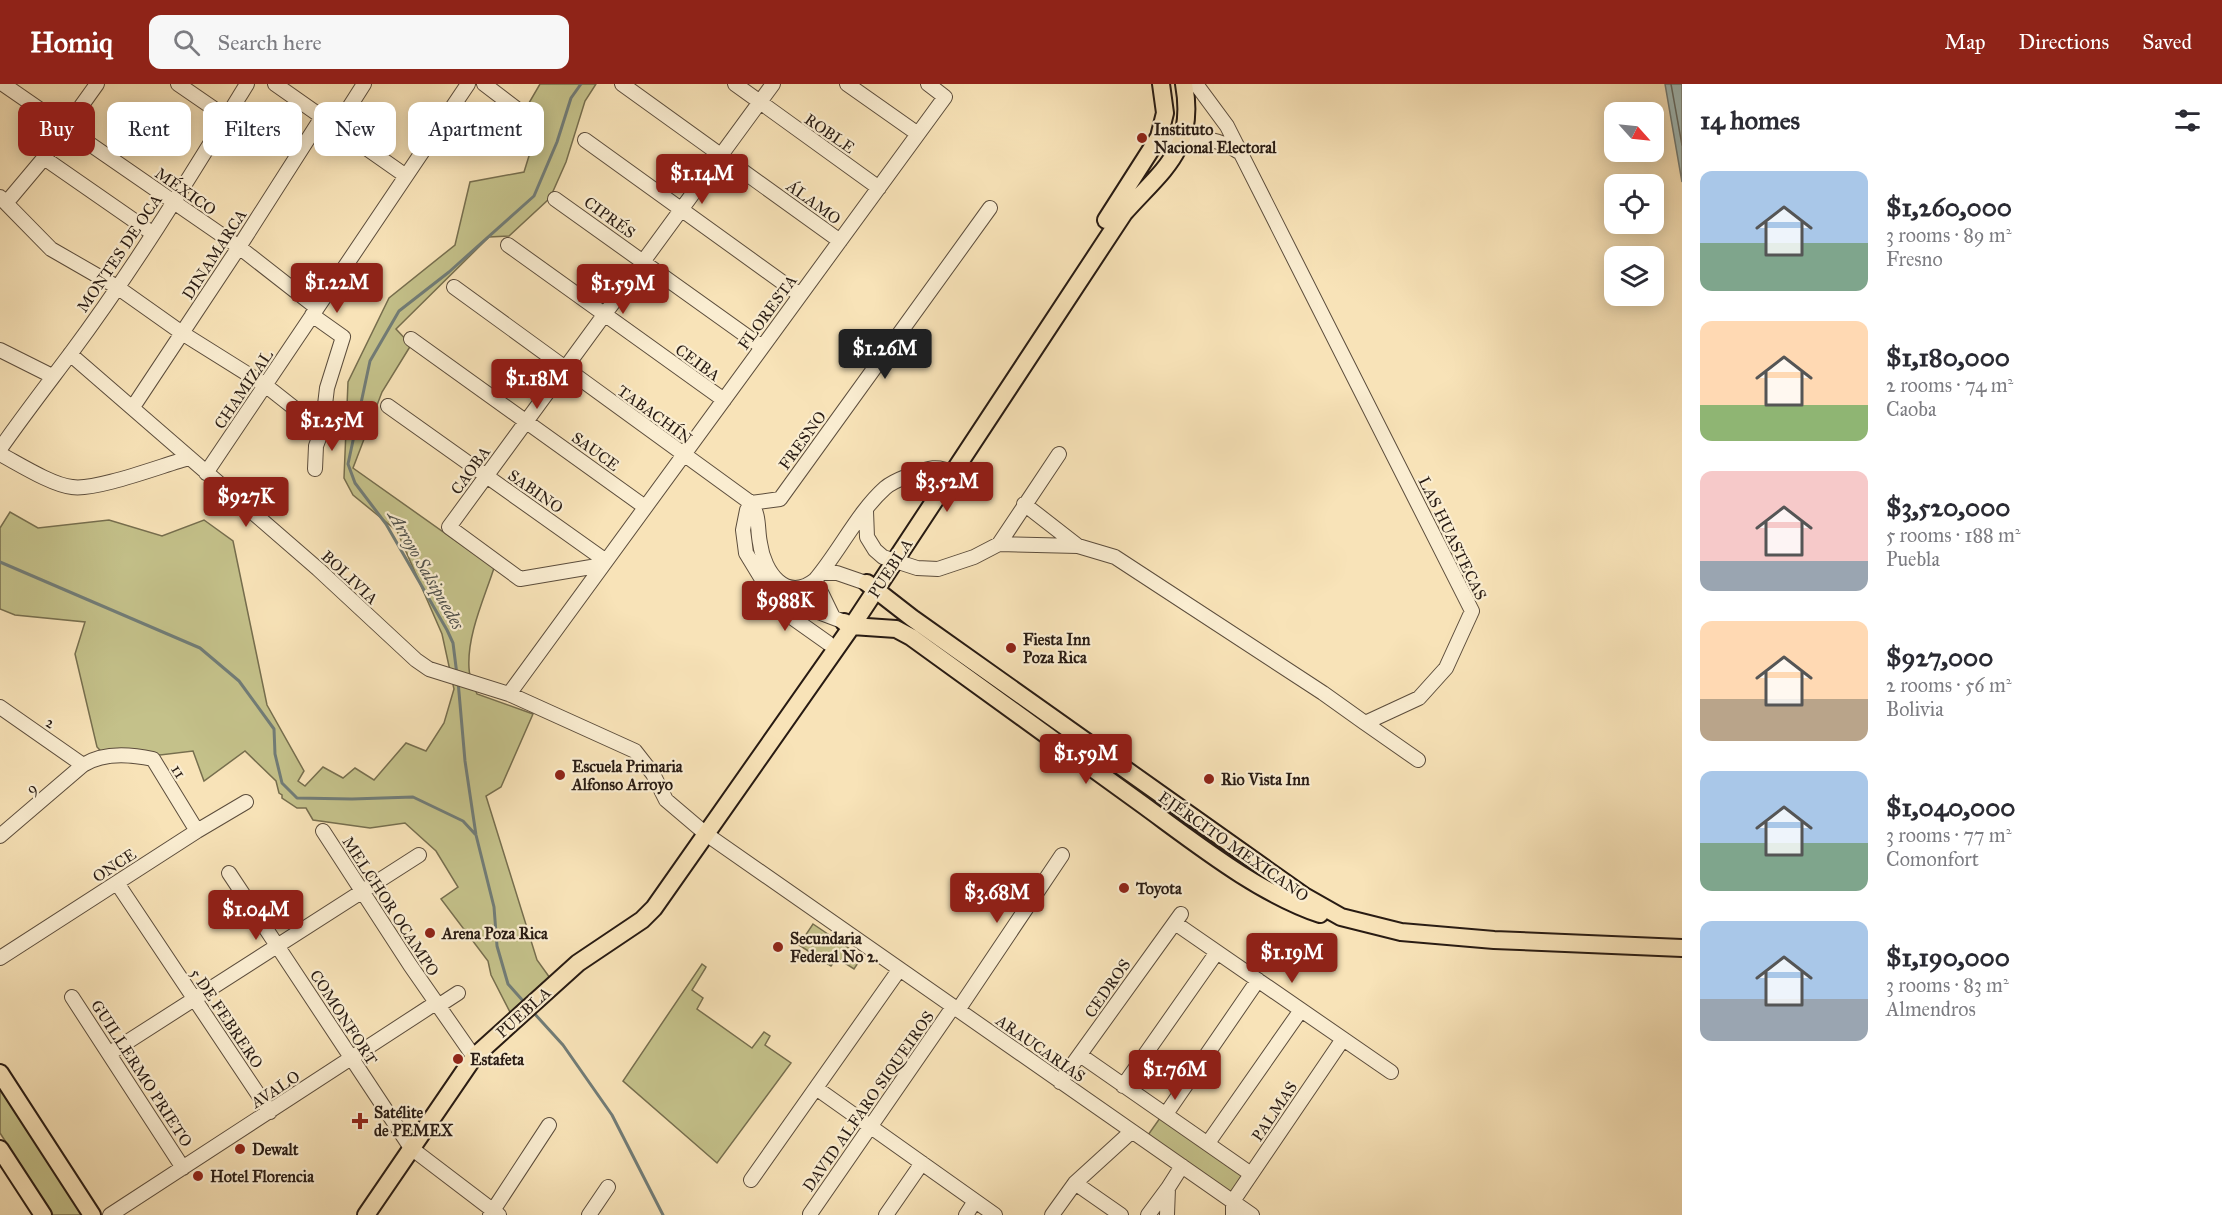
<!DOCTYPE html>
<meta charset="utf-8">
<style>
:root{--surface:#fff;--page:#f7f7f7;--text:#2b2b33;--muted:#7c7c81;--accent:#8f2418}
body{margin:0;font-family:"IM FELL Great Primer",serif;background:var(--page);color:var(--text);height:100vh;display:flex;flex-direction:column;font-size:22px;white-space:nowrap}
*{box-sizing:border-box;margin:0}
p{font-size:20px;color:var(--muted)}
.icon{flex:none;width:33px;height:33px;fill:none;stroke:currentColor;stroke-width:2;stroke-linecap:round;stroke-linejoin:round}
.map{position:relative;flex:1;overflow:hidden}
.side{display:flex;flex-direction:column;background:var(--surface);width:540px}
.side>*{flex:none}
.top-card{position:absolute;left:18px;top:18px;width:570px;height:54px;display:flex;gap:12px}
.needle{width:39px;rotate:117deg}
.fabs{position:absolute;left:1604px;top:18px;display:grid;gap:12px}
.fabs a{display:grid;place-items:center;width:60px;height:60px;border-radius:12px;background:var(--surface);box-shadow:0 3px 15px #0003;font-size:30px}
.price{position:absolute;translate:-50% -51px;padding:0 14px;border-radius:6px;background:var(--accent);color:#fff;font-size:20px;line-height:39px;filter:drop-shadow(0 2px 3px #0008)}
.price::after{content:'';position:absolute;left:50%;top:36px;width:18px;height:14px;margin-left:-9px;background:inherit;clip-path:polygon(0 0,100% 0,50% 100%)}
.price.current{background:#222;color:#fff}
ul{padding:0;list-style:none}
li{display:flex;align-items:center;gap:18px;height:150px;padding:0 18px}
li span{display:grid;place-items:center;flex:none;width:168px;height:120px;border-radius:12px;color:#555}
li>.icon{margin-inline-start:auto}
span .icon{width:72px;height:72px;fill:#fffc;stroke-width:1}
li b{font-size:26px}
h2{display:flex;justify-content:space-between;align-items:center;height:72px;padding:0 18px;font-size:26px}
.tag{padding:0 21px;border-radius:12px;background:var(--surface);box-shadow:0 3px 15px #0003;font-size:21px;line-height:54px}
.tag.current{background:var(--accent);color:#fff}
header{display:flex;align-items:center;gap:36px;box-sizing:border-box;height:84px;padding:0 30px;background:var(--accent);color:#fff}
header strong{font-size:28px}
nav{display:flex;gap:33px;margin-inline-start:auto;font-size:21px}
.search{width:420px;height:54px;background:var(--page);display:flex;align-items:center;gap:15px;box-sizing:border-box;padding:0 21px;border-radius:12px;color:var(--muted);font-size:22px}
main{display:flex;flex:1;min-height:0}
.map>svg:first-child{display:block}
.green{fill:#c4c18a;stroke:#766e4e;stroke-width:1.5}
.water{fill:#a1bcb9;stroke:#717c77;stroke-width:1.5}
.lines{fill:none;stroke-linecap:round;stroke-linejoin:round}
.shore{stroke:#646c66;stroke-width:1.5}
.stream{stroke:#717c77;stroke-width:3}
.minor-casing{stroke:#5c4d3c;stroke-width:16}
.major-casing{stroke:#281b13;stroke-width:20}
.minor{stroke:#faedd1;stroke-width:14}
.major{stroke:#f8e3b8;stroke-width:16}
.poi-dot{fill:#8f2418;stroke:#faedd1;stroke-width:2}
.labels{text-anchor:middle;stroke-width:4.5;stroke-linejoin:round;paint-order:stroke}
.poi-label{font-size:16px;font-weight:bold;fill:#281b13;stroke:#faedd1;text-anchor:start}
.street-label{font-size:16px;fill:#281b13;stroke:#faedd1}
.water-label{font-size:18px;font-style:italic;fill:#52534d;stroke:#faedd1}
</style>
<header>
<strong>Homiq</strong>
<div class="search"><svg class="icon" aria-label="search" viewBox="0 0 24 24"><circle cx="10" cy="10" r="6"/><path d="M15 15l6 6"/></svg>Search here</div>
<nav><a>Map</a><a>Directions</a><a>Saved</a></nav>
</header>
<main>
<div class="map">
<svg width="1682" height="1131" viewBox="0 0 1682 1131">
<rect width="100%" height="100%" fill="#f8e3b8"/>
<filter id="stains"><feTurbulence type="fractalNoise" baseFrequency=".00333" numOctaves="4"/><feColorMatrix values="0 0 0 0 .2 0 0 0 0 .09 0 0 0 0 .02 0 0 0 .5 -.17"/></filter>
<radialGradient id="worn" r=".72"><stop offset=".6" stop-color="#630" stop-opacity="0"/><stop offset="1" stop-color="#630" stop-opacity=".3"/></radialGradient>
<path class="green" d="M540,0H596L585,17L566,78L550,114L509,152L489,153L396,245L411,261L382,308L353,384L494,484C484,515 467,551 469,584C469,593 474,602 477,610L533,630L501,703L486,712L537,876L550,894L513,934L491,891L488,877L441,815L458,803L436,767L405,739L370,744L313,736L306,724H297L282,714V711L279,709L276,697L245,667L204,697L193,667L110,677L97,663L75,570L85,538L15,531L0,525V444L10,428L38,444L109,436L162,452L204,436L233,457L267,621L304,687L298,697L305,702L323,683L343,694L355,684L374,696L406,659L426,667L444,639L454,605L442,550L397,447L353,411L344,394L348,298L389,214L455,161L470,98L524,88L537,46L526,24Z
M813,840L862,873L854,885L837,874L831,882L799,861Z
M702,880L706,883L705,885L692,906L703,914L697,925L752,964L764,948L770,952L765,961L791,979L717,1079L623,997Z
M0,1002L83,1131H53L0,1049Z
M1160,1034L1242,1092L1231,1109L1148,1051Z"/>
<path class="water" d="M1665,0H1682V98Z"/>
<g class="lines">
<path class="shore" d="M1671,0L1682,61"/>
<path class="stream" d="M0,478L200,564L239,597L274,645L275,670L282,699L297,714L352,715L413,713L463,737L475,750
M457,591L453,559L447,546L386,440L355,399L348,380L370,277L399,227L449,188L534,112L557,58L571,14L581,0
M458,597L465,677L476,751L494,823L497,862L508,900L524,918
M533,928L563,961L612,1031L663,1131"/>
<defs>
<path id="minor" d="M3,0L239,163L317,224
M178,0L226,33
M275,0L406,92
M484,0L530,35
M622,0L840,157
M735,0L879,104
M847,0L918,50
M336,44L364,0
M1159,53C1192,56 1210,49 1239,68
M585,56L800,211
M44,74L152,149
M0,113L51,165L117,203L182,249L265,301L322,346
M555,115L762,263
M7,118L44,74L97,0
M508,161L724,316
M454,203L751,419C760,432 757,445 760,459C764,488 786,519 815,496C839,468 858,428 885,404C893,397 903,394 913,390C928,384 938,381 953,389
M312,231L343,253L327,304L322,346L316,362L315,385
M411,255L645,423
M0,266L52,292
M70,270L318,485L416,576L429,585L509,610L635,667L653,690L666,716L706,750L1252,1131
M388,322L606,477
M133,323L239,163L322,33
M0,365C23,332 47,301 71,269C135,183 191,91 247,0
M0,370C19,380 52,401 72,403C96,407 163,381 189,374
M206,389L468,0
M751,419L780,415L990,124
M751,419L747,426L743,446L746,469L780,525L828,559
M1024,420L1078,462
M866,427L867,453L875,466L883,473L917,484L938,485L974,473L999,460L1078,462L1115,473L1323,609L1365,639L1419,614L1446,584L1472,527L1227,42L1196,0
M999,460L1059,370
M603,481L520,495L449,443L773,0
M821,489H837L866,499
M815,496L833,533
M771,510L842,537
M509,610L945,13L928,0
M0,623L83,681
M1365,639L1418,676
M323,747L410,881L474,973
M0,752L83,681C103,668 130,670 153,675L197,747
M229,789L411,1064L499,1131
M117,799L270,1028
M1175,839L1391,988
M0,874L197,747L246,718
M72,913L183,1084
M958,926L1062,771
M110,969L419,771
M1080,971L1251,1090
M1060,998L1181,830
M1123,1002L1217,868
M816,1004L995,1131
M1166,1030L1258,896
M1208,1059L1301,926
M751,1096L899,886
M1075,1099L1121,1131
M810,1130L953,923
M110,1131L431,922H438L458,909
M490,1131L549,1041
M589,1131L608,1103
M886,1131L922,1079
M966,1131L975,1117
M1052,1131L1075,1099L1131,1048
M1148,1131L1168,1104
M1167,1131L1168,1104L1182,1082
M1233,1131V1117L1343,955"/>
<path id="major" d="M1106,136L1159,53L1165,29L1161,0
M867,499L912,534L1304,812L1341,833L1401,848L1494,856L1682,864
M844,538L852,542L896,545L911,553C987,608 1063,663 1139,718C1193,757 1257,809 1320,830
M0,989L92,1131
M0,1065L43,1131
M366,1131L474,973L578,879L642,836L654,824L852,542L1124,129C1163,85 1196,66 1184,0"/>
</defs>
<use href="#minor" class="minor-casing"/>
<use href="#major" class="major-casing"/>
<use href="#minor" class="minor"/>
<use href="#major" class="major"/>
</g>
<g class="poi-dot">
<circle cx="1142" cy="54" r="6"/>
<circle cx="1011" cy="564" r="6"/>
<circle cx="560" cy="691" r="6"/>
<circle cx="1209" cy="695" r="6"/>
<circle cx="1124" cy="804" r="6"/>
<circle cx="430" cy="849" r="6"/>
<circle cx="778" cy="863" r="6"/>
<circle cx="458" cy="975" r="6"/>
<path d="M357 1028h6v6h6v6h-6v6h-6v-6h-6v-6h6z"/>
<circle cx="240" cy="1065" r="6"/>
<circle cx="198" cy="1092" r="6"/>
</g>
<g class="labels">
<g class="poi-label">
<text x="1154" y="51">Instituto<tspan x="1154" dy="18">Nacional Electoral</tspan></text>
<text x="1023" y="561">Fiesta Inn<tspan x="1023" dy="18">Poza Rica</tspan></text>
<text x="572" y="688">Escuela Primaria<tspan x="572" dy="18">Alfonso Arroyo</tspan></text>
<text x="1221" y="701">Rio Vista Inn</text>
<text x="1136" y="810">Toyota</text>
<text x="442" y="855">Arena Poza Rica</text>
<text x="790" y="860">Secundaria<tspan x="790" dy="18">Federal No 2.</tspan></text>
<text x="470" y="981">Estafeta</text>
<text x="374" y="1034">Satélite<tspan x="374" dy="18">de PEMEX</tspan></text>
<text x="252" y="1071">Dewalt</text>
<text x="210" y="1098">Hotel Florencia</text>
</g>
<g class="street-label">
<text transform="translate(830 49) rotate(35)" y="6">ROBLE</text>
<text transform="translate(186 107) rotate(35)" y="6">MÉXICO</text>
<text transform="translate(814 118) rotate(36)" y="6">ÁLAMO</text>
<text transform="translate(610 133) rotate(36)" y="6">CIPRÉS</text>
<text transform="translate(119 169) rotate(-56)" y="6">MONTES DE OCA</text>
<text transform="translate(214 170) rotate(-57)" y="6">DINAMARCA</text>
<text transform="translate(767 228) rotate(-54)" y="6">FLORESTA</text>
<text transform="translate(698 278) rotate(36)" y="6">CEIBA</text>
<text transform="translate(243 305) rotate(-56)" y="6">CHAMIZAL</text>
<text transform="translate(655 330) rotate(36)" y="6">TABACHÍN</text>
<text transform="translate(802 356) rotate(-54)" y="6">FRESNO</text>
<text transform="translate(596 367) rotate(36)" y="6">SAUCE</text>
<text transform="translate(470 386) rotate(-54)" y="6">CAOBA</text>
<text transform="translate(536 407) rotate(35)" y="6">SABINO</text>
<text transform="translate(1453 454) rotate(64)" y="6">LAS HUASTECAS</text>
<text transform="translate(890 484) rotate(-57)" y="6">PUEBLA</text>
<text transform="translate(350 493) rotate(43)" y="6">BOLIVIA</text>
<text transform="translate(51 638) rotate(35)" y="6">2</text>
<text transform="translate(179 687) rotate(58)" y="6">11</text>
<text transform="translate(31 704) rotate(-41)" y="6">9</text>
<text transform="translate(1234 762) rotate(35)" y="6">EJÉRCITO MEXICANO</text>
<text transform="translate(114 781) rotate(-33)" y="6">ONCE</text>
<text transform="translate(391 822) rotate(57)" y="6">MELCHOR OCAMPO</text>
<text transform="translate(1107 904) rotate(-55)" y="6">CEDROS</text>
<text transform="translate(523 928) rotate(-42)" y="6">PUEBLA</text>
<text transform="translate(344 933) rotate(57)" y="6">COMONFORT</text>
<text transform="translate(227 934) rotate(56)" y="6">5 DE FEBRERO</text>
<text transform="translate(1041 964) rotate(35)" y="6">ARAUCARIAS</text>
<text transform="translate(142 989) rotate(57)" y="6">GUILLERMO PRIETO</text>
<text transform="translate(275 1005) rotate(-33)" y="6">AVALO</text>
<text transform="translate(868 1017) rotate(-55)" y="6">DAVID ALFARO SIQUEIROS</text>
<text transform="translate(1274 1027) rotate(-56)" y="6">PALMAS</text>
</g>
<g class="water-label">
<text transform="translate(426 486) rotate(60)" y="6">Arroyo Salsipuedes</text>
</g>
</g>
<rect width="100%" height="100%" filter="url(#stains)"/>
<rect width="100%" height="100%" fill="url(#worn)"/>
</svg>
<div class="fabs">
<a><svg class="needle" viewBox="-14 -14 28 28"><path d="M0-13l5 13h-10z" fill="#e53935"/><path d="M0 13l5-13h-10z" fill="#7c7c81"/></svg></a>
<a><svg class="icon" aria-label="locate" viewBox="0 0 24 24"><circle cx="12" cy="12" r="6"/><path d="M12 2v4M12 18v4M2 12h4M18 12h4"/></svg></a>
<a><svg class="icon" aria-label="layers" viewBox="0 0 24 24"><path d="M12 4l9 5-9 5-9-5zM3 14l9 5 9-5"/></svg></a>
</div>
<b class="price" style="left:702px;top:121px">$1.14M</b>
<b class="price" style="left:337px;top:230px">$1.22M</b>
<b class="price" style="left:623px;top:231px">$1.59M</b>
<b class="price current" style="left:885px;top:296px">$1.26M</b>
<b class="price" style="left:537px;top:326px">$1.18M</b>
<b class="price" style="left:332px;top:368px">$1.25M</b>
<b class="price" style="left:947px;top:429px">$3.52M</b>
<b class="price" style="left:246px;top:444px">$927K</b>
<b class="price" style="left:785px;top:548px">$988K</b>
<b class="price" style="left:1086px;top:701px">$1.59M</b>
<b class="price" style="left:997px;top:840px">$3.68M</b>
<b class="price" style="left:256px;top:857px">$1.04M</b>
<b class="price" style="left:1292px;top:900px">$1.19M</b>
<b class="price" style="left:1175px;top:1017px">$1.76M</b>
<div class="top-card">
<a class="tag current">Buy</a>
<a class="tag">Rent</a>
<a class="tag">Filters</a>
<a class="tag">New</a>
<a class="tag">Apartment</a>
</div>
</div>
<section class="side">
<h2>14 homes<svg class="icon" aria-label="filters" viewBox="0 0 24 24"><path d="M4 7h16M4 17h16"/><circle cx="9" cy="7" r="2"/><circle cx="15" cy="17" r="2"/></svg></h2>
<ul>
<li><span style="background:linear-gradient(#a9c7e8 60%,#7fa58c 0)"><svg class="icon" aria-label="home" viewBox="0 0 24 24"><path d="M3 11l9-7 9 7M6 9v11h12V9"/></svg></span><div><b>$1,260,000</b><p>3 rooms · 89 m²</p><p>Fresno</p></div></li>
<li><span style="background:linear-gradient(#ffd9b3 70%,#8fb573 0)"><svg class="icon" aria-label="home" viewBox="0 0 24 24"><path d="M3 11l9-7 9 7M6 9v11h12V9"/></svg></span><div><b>$1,180,000</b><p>2 rooms · 74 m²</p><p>Caoba</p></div></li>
<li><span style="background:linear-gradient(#f6c9c9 75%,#9aa5b1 0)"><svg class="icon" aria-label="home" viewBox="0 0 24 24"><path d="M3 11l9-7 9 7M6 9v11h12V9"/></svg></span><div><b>$3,520,000</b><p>5 rooms · 188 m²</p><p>Puebla</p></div></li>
<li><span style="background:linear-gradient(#ffd9b3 65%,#b9a48a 0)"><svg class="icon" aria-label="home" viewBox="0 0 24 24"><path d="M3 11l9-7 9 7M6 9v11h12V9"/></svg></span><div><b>$927,000</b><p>2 rooms · 56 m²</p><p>Bolivia</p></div></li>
<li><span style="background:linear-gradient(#a9c7e8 60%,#7fa58c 0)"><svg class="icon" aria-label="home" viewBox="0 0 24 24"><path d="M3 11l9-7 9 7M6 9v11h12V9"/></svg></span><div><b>$1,040,000</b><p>3 rooms · 77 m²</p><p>Comonfort</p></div></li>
<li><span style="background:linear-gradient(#a9c7e8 65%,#9aa5b1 0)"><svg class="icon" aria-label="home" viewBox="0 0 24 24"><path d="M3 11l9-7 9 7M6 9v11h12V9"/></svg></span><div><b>$1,190,000</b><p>3 rooms · 83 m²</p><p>Almendros</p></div></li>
</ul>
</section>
</main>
